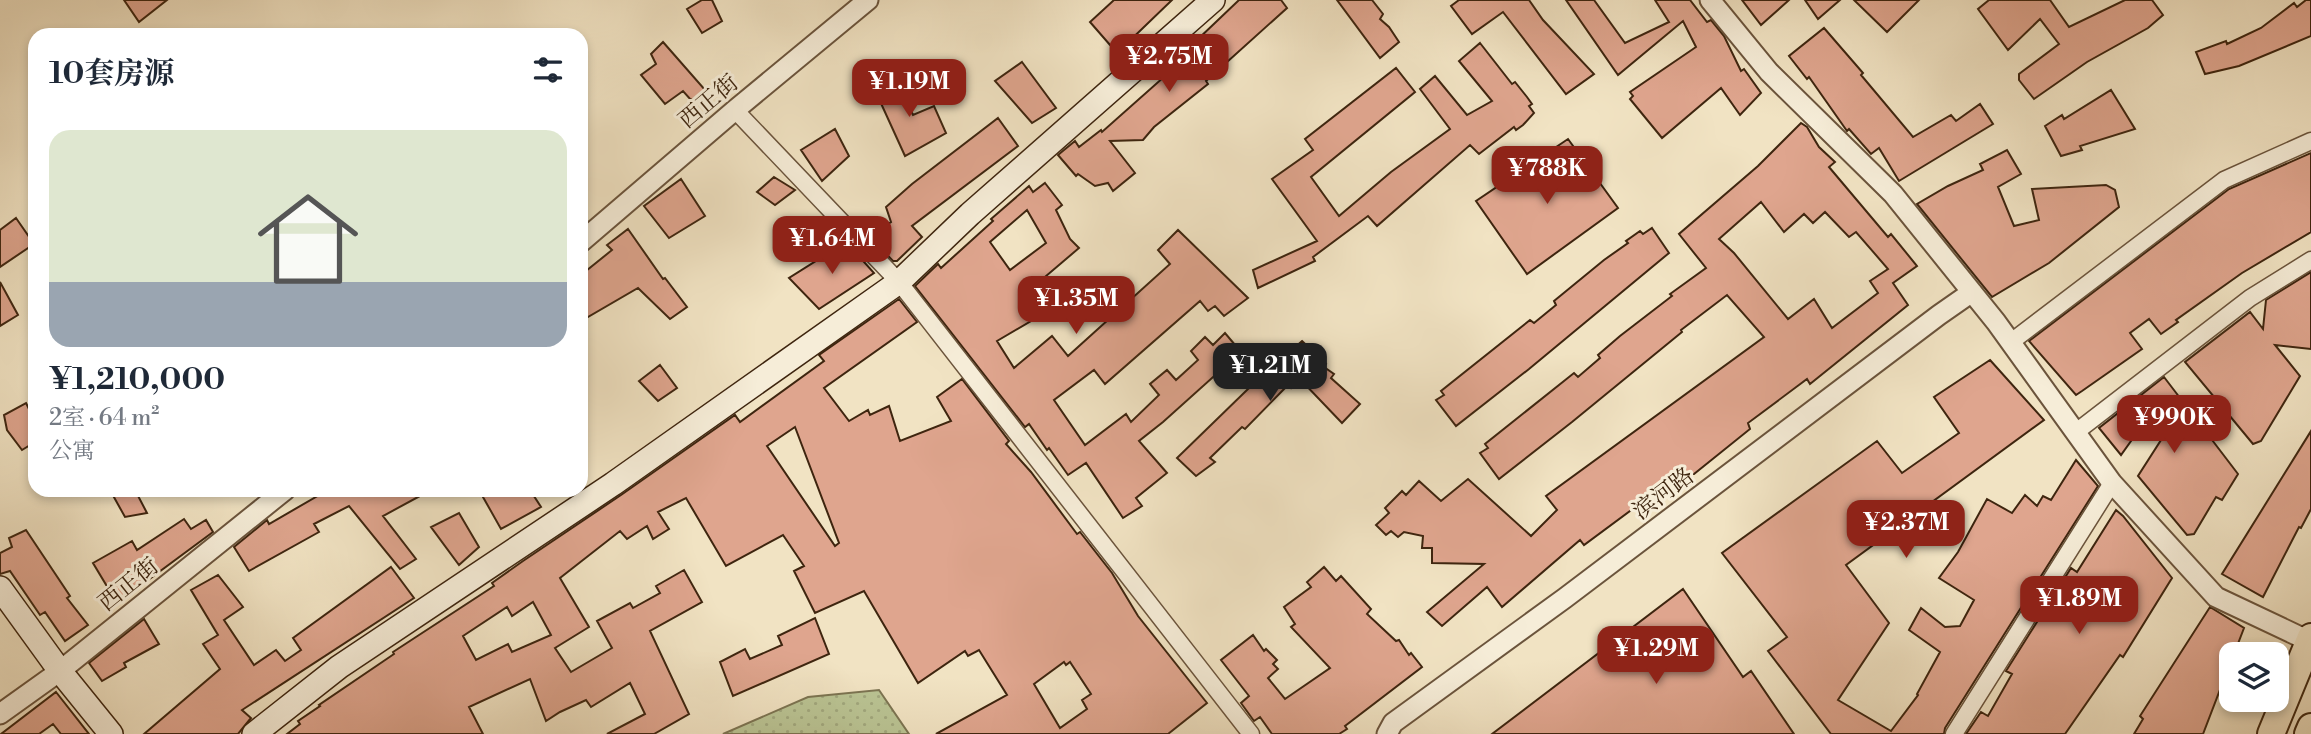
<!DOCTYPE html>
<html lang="zh">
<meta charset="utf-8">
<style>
:root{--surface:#fff;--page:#f2f2f3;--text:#1f2937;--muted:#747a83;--line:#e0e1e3;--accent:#8f2418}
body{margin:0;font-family:"Libre Bodoni","Noto Serif SC",serif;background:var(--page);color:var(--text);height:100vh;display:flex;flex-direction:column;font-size:26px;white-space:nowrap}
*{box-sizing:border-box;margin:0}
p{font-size:23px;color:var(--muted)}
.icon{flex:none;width:38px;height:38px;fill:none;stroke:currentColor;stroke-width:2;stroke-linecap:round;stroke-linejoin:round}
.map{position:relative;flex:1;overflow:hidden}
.sheet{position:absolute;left:28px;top:28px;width:560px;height:469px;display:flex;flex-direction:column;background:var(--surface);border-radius:21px;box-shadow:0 4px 10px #0003}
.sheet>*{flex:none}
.fabs{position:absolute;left:2219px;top:642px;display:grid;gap:14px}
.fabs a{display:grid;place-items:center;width:70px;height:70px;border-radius:14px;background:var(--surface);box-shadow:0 4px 10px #0003;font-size:35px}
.price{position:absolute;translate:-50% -60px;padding:0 16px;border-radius:14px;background:var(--accent);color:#fff;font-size:23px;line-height:46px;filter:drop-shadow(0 2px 4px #0008)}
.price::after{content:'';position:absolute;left:50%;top:42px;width:21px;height:16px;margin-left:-10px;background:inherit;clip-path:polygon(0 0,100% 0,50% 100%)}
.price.on{background:#222;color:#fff}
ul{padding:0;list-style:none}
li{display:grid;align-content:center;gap:14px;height:371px;padding:0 21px}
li+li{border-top:2px solid var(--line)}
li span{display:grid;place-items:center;height:217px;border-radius:21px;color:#555}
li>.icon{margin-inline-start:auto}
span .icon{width:126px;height:126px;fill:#fffc;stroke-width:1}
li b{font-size:30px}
h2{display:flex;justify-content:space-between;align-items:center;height:84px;padding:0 21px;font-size:30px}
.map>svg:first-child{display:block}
.park{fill:url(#park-dots);stroke:#7c7452;stroke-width:2}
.building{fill:#dfa58e;stroke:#3e250f;stroke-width:2;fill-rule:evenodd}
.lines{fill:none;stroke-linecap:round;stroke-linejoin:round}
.minor-casing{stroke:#6b543c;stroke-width:19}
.tertiary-casing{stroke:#6b543c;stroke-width:23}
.secondary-casing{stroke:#3e250f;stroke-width:26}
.trunk-casing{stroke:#3e250f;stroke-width:30}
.minor{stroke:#f6edd8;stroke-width:16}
.tertiary{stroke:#f6edd8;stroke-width:19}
.secondary{stroke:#f6edd8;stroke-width:23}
.trunk{stroke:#f1e3c3;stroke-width:26}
.labels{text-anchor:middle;stroke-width:6;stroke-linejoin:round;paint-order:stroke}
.street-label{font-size:23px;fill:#3e250f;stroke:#f6edd8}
</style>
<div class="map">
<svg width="2311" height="734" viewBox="0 0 2311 734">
<defs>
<pattern id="park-dots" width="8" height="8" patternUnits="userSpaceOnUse" patternTransform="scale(1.75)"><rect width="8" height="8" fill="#bac494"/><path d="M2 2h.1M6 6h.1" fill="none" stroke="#a1a87e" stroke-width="1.8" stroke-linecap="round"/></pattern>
</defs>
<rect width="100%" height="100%" fill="#f1e3c3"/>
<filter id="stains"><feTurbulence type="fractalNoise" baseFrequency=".00286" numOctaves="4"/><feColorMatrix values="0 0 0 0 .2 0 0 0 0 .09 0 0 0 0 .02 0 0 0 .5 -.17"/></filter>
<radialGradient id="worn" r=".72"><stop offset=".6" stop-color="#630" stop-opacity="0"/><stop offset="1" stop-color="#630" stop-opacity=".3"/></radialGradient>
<path class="park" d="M879,690L909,734H723L808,697Z"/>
<path class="building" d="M124,0H167L139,22Z
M702,0H712L722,21L702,33L687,9Z
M1114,0H1172L1117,53L1090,22Z
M1239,0H1281L1287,8L1206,81L1208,84L1154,127L1143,140L1110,141L1135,173L1113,191L1108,183L1095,186L1078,174L1076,176L1058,155L1064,150L1075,141L1079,147L1101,130L1102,132L1183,60L1219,62L1196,41Z
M1337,0H1372L1383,14L1380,19L1389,27L1399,42L1380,58Z
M1459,0H1529L1543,20L1594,74L1566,94L1503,12L1472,34L1451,6Z
M1566,0H1594L1625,43L1669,22L1655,0H1690L1707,22L1711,20L1724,36L1741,71L1744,69L1761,93L1740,115L1721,88L1662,138L1630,99L1633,96L1630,92L1696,47L1683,21L1618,75Z
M1742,0H1789L1761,25Z
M1805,0H1840L1818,19Z
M1854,0H1919L1887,32Z
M1989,0H2050L2069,27L2125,0H2152L2163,15L2148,28L2087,62L2034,99L2019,80V74L2059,44L2040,19L2008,50L1978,9Z
M2306,0H2311V36L2239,66L2205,74L2196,52L2226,41L2227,44L2261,28L2294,3L2297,7Z
M1824,28L1863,73L1861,75L1913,137L1951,115L1956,121L1980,104L1993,124L1899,181L1879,148L1871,154L1849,129L1847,131L1809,77L1807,79L1789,56Z
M663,42L706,91L691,100L683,91L665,104L641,75L656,64L651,54Z
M1480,43L1512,84L1515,82L1527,97L1532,104L1529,106L1534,113L1523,125L1516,130L1514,127L1479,154L1470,145L1377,226L1368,216L1313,257L1315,261L1258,288L1253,270L1317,241L1272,179L1313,150L1305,139L1396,68L1415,92L1311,177L1339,216L1391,172L1450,129L1420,89L1435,76L1467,115L1492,101L1459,61Z
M1022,62L1056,108L1032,123L995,81Z
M896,79L913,115L934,106L946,133L905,156L874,88Z
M2111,90L2135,129L2080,146L2082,150L2061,156L2045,126L2062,115L2064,119Z
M998,118L1018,146L912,226L922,237L897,261H893L874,241V233L891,222L886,207L912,184Z
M1801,123L1807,127L1819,147L1835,162L1829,167L1888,237L1891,234L1917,266L1893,283L1908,305L1810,384L1807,379L1748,423L1750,429L1694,474H1680L1584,545L1580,540L1502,607L1487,587L1442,626L1427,612L1484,564L1432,563V548H1422L1423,536L1404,532L1398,537L1391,531L1386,535L1376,525L1389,513L1385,508L1402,491L1406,495L1419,481L1441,501L1468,479L1531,536L1557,510L1546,496L1764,337L1727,295L1681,330L1682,332L1572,422L1499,479L1480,453L1488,448L1485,444L1574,373L1578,377L1600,358L1598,355L1620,336L1672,296L1670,294L1706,268L1679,234L1758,166ZM1761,202L1784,232L1804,214L1813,223L1825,212L1849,237L1856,232L1888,269L1870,281L1878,293L1832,328L1814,299L1788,319L1734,253L1719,239Z
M835,129L849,156L822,181L801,150Z
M1568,139L1618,208L1527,274L1476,201Z
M2007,150L2021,174L1998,187L2014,226L2039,220L2032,189L2106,185L2115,190L2119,207L2049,263L1992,297L1917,204L1948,186L1983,170L1980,164Z
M2311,153V232L2242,273L2176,320L2178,322L2161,334L2149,319L2130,333L2142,349L2082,391L2076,395L2029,341L2229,189Z
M774,177L795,190L775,205L757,192Z
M681,179L705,216L669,238L644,206Z
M1045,183L1062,205L1056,210L1070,239L1079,248L1039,282L1060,304L997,341L1014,368L1052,336L1068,356L1170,264L1158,250L1178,230L1248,298L1224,316L1215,306L1208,311L1200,301L1105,384L1094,370L1054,400L1085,445L1126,414L1131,422L1159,395L1150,384L1167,370L1176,380L1198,360L1191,351L1205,337L1213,345L1225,333L1241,352L1163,422L1139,441L1167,473L1136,498L1142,506L1123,518L1086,463L1068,475L1049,448L1047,450L1029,424L1025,427L915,286L938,264L941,268L993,221L991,219L1029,186L1033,192ZM1027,210L1046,243L1010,270L990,242Z
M16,218L34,244L0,267V230Z
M1652,228L1669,253L1529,369L1456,426L1436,400L1444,395L1441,391L1530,320L1534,323L1556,305L1554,301L1604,260L1628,243L1626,241L1640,231L1643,234Z
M628,229L663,279L665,278L687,307L670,319L638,288L581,321V275L612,250L607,245Z
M846,242L874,273L819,309L789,278Z
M2311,272V349L2275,345L2300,376L2261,441L2253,444L2185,362L2250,312L2263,329L2266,300Z
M0,282L18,315L0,326Z
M899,299L917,322L824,388L849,421L868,410L870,415L889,406L900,441L951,421L937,397L962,379L1009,441L1006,444L1031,472L1077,534L1080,532L1112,573L1138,616L1207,703L1168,734H936L1007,695L979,650L968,656L965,651L918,683L864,591L815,613L794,571L804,566L783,535L726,566L686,498L658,512L669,529L653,539L647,526L627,539L620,531L560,578L589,627L555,648L571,672L612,648L597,621L630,603L633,608L660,593L656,586L684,570L702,602L650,631L689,714L654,734H607L645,714L630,683L591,707L586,700L560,712L546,721L530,679L469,707L483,734H287L300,724L298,721L320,706L319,705L394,654L393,652L494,586L492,583L523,561L621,495L735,415L740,422L824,361L819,355ZM795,427L839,543L835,546L767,446ZM533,602L551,635L512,652L508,644L476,660L463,636L507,607L512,616ZM1064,662L1066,665L1070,662L1091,694L1082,700L1087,709L1060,728L1034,684Z
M1302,341L1326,364L1324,367L1334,374L1331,378L1360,404L1342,423L1299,378L1291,388L1288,385L1245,429L1242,427L1210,458L1215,462L1196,476L1177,458L1248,389Z
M1990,360L2044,420L1846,565L1889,623L1838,700L1891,731L1918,695L1917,694L1940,652L1909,630L1921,608L1945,627L1960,626L1974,600L1939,578L1958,552L1987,499L2012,513L2025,495L2037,506L2043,496L2051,500L2076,460L2098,486L1945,728L1944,734H1831L1768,651L1787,637L1722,553L1877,441L1902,473L1959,433L1934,397Z
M660,365L677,388L658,401L639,381Z
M2164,377L2238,474L2222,500L2216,497L2194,534L2187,535L2138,476L2161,440L2141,427L2121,455L2099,428Z
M26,403L35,421V442L22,450L7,430L4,415Z
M2311,431V509L2301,528L2299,527L2263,597L2222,574Z
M110,490H135L147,513L125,517Z
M328,490H431L383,516L416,559L400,569L349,506L314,524L319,532L249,571L234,547L267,520L269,524Z
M494,490H530L541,507L501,529L483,497Z
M2116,510L2123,516L2172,578L2123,657L2120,655L2065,734H1966L1981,712L1988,716L2012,674L2006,671L2071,568L2077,572Z
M459,513L479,547L459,565L431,527Z
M184,519L191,529L206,520L213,532L117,603L93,563L132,541L137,550Z
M26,530L70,596L67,598L88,625L65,641L45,612L40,615L10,571L0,574V553L12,547L9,538Z
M391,567L414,598L242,710L251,718L238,734H144L220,669L203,644L218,635L191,590L218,575L243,607L224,620L254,665L276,650L285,661L301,650L293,638Z
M1324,567L1336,581L1341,576L1371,609L1367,614L1396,641L1399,640L1409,655L1411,653L1422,667L1345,726L1347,729L1339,734H1272L1260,717L1254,721L1241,703L1249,696L1221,660L1253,635L1264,651L1266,649L1277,660L1273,664L1278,669L1268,678L1285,699L1330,668L1291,627L1295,624L1284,607L1311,587L1307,582Z
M1683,589L1743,677L1751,671L1794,734H1492Z
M2210,607L2244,628L2234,654H2231V661L2203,734H2134L2143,719L2140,716Z
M815,618L829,654L733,696L720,662L745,649L750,659L782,645L778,636Z
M144,619L159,644L124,663L126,667L102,681L89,663Z
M56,692L89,734H61L53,724L39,734H1Z"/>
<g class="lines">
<defs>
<path id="minor" d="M735,110L899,282L1251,734
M2011,342L2224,180L2311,141
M2076,432L2250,298L2311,260
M1954,734L2112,483"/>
<path id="tertiary" d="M1710,0L1769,72L1893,194L1996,322L2112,483L2216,597L2309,641
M581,242L735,110L868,0
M0,714L60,671L285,490
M1387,734L1393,723L1565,598L1939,315L1972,292"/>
<path id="secondary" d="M0,588L60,671L111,734
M254,734L339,667L613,484L899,282L970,214L1213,0"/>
<path id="trunk" d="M2271,734L2311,637
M2308,734L2311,727"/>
</defs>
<use href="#minor" class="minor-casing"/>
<use href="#tertiary" class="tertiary-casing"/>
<use href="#secondary" class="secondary-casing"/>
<use href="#trunk" class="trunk-casing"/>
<use href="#minor" class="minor"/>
<use href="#tertiary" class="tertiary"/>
<use href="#secondary" class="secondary"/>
<use href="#trunk" class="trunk"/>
</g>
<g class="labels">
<g class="street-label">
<text transform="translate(708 101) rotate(-40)" y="8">西正街</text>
<text transform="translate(1663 493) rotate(-37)" y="8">滨河路</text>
<text transform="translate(128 584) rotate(-39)" y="8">西正街</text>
</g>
</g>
<rect width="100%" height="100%" filter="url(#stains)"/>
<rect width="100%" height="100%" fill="url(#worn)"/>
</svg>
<div class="fabs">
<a><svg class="icon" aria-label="layers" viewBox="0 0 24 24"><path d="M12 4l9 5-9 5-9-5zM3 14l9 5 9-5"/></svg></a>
</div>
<b class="price" style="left:1169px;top:94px">¥2.75M</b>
<b class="price" style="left:909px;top:119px">¥1.19M</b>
<b class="price" style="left:1547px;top:206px">¥788K</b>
<b class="price" style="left:832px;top:276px">¥1.64M</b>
<b class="price" style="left:1076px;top:336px">¥1.35M</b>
<b class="price on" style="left:1270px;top:403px">¥1.21M</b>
<b class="price" style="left:2174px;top:455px">¥990K</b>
<b class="price" style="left:1906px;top:560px">¥2.37M</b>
<b class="price" style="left:2079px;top:636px">¥1.89M</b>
<b class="price" style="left:1656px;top:686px">¥1.29M</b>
<section class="sheet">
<h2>10套房源<svg class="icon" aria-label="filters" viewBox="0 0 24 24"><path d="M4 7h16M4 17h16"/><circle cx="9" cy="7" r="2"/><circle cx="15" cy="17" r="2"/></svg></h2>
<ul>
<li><span style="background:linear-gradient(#dfe7d0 70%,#9aa5b1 0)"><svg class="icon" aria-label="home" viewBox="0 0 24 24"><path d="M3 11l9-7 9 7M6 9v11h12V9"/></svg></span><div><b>¥1,210,000</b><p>2室 · 64 m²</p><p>公寓</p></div></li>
</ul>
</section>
</div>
